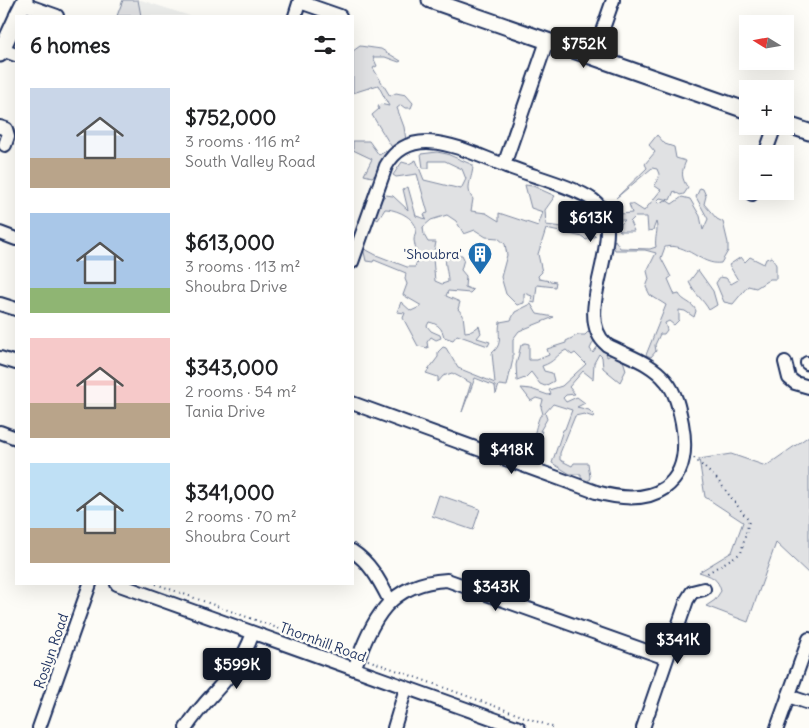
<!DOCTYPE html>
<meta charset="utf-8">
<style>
:root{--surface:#fff;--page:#f2f2f2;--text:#202124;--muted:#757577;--accent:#111827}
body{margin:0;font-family:Delius,sans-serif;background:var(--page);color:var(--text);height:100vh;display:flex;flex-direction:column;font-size:19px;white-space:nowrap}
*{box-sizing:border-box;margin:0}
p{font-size:16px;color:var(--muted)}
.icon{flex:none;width:28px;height:28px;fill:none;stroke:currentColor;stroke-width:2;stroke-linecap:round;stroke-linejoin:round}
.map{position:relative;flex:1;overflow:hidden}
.side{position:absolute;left:15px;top:15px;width:339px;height:570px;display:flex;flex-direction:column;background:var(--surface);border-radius:0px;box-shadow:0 5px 20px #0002}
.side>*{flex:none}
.needle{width:32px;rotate:281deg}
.fabs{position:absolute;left:739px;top:15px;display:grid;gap:10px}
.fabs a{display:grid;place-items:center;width:55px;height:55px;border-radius:0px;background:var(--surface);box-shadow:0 5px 20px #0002;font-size:25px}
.price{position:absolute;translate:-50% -42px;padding:0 11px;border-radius:5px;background:var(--accent);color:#fff;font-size:16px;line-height:32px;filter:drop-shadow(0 1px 2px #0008)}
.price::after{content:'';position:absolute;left:50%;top:30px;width:15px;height:11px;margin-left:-8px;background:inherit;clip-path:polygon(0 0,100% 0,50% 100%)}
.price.active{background:#222;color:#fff}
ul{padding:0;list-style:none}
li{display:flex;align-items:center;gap:15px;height:125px;padding:0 15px}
li span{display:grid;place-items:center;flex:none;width:140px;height:100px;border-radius:0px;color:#555}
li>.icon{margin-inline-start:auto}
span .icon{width:60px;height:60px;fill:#fffc;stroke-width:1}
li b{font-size:21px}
h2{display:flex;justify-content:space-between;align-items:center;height:60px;padding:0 15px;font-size:21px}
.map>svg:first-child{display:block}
.built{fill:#edeeec}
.green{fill:#e0e1e3;stroke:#7e88a0}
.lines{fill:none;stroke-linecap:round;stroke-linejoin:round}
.minor-casing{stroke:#1b2f5e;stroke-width:16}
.major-casing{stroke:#1b2f5e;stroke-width:19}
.path{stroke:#1b2f5e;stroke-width:2;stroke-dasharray:1 4;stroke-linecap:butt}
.minor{stroke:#fdfcf7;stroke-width:12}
.major{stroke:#fdfcf7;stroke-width:15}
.labels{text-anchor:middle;stroke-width:5;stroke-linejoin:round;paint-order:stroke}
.poi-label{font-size:14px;fill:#1b2f5e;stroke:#fdfcf7;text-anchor:end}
.street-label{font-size:14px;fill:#1b2f5e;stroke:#fdfcf7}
</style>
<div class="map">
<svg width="809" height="728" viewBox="0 0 809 728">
<rect width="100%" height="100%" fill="#fdfcf7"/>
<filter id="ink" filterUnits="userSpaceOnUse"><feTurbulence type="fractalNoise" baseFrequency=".02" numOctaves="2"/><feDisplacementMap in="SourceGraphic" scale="10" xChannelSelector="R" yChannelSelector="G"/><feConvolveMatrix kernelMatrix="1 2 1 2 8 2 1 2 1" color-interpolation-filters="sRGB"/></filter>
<g filter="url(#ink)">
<path class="built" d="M122,0H141L190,16H116Z"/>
<path class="green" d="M123,0H138L141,16H117Z
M360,46L381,49L401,61L399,62L385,57H373L377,66L373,68L390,96L396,93L406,95L413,103L411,108H405L401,105L397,108L404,127L406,140L393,149L372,115L379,109L378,107L380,104L389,106L378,85L353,93V51Z
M657,135L665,144L674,147L676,158L686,161C681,172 681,178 688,188L684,194L680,195L674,191L670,200L660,198L657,201L659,203L666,200L672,204L682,197L690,199L700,216L703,230L708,219L696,197L700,188L703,189L706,196L704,204L717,219L723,222L728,243V251L721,263C701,266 687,242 665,247L661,258L671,277L668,279L675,295L679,294C683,302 693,302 696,311L694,317L685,311L679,310V320L674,325L669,321L665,323L667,330L664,334H660L655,345L656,351L651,357L646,355L666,305L650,295L646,287L649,279L647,271L656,253L645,250H615L612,244L615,240L620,248L650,249L656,247C654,239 659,230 656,222L653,230L648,231L647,217H635L630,222L634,231H620L618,227L625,220H614L619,214L632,213L629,204H633L644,211L661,190L655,186L659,174L657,169L652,168L616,198L647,168L645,164L655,152L649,145Z
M353,141H369L379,155L386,151L387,154L377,174L372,177L364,175L372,159L353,150Z
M437,152L447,154L473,165C473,178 464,188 473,199L471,211L486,213L499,221V213L538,226L543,212L531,208L525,185L533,186L555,196L545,210L546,225L579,229L578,231L596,236L586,240L583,237L546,229L538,254L542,272L538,276L539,279L556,282L555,287L537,285L535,303L531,302L532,296L524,293V303L517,305L506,294L501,277L507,255L505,244L498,238L486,237L475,230L464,234L456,221L447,215L431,220L423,227L424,235L428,242H436L433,258L435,281L442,284L448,282C448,272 444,264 446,254L462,255L464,259L461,270L466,276L465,287L473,290L470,293L448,291L446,296L460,302L458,309L463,315L465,332L472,331L479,326L481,333L477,338L490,342L488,346L457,335L453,340L444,337C442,328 438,324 429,322L427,326L431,331L440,335L441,338L436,340L431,337L427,342L428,348L418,346L403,318L405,313L397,312L401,302L411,311L422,306L403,295L407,284L405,279L406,273L374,260L373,262L366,261L363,248L376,255L407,267H415C420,255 415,251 414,240C414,237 416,233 416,229C415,217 395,209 385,209L378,220L375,218C375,207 379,202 386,195L393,196L408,210L403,189L408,187L416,216L426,219L424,214L428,213L417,174L396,177L393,175L402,162L409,164L416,160L424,180L461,189L466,179L462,169L445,161H429V168H423L421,154Z
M741,257L745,262L750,257L764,264L766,259L772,257L776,265V279H770L756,288L748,286L733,304L724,302L716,283L720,277L726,278L731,284L738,280L729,265Z
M698,270L713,291L717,305L709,310C703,299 694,294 689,282Z
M531,304L537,314L554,317L519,331L513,339V359L507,386L499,385L496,394L495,386L475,378L462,412L471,383L452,373L443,376L438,382V377L426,373L438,357V352L443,347L446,348L458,368L495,383L492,353C504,343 497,336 500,322L511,320L515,312Z
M589,331H593L596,336L590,349L593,353L598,346H603L606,349L607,357L613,354L622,357L626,370L620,382L603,368L602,357L599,354L594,363L593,379L583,371L569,387L575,394L566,395L563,398L566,402L577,397L585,403L577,407L589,410L594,415L593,417L584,414L575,416L560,453V460L572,466L574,463H588L590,477L588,483L581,480V474H570L552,463L563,430L565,429L572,410L553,404L545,413L547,419L540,431H542L533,451L540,458L531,455C530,451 537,421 540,416L543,414L541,407L543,400L536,398L531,401L521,388L531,389L548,395L551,394L549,390L562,386L586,364L575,353L572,355L566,350C556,355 555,362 542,366L544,371L552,373L554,381L545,386L540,384L531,372L525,378L517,381L516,365L521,345L525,343L529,344V360H537L549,355L547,349L566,343V341L578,335H585Z
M809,436V574L776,543L748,622L706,606L715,600L721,591C718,578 711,576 699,572L732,552L743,522L705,497L699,459L731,454L766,466Z
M439,495L480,509L473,530L432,516Z"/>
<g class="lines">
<defs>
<path id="minor" d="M300,2L340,16
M23,4L57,16
M295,16L300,0
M2,50L16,55
M593,57L613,0
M0,127L6,129L8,136L5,145
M765,154L775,126
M752,194L753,191
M0,233L16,239
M352,262L386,166C412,120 467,152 504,165
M0,304L16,309
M0,358L16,363
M785,362L789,378L795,383L809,387
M807,363L809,364
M352,403L596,492C653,508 694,488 682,423C679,408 676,393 666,381C651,362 627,356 607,345C568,313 634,230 593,200C573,186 528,175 504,165L547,41
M0,432L16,438
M352,551C371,563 380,582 390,601
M117,584L519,728
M354,669C373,619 388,583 447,580L666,658
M788,696L809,703
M39,728L90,584
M186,728C210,691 237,678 253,633
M394,728L406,688
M643,728L687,600L692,592L704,589
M777,728L809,639"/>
<path id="major" d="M430,0L748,111
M17,16L25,0
M0,54L16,19
M785,124L809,132"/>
</defs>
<use href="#minor" class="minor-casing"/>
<use href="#major" class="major-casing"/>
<path class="path" d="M694,458L717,479L749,521L741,553L706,574
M156,584L349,654
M368,660L555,728"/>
<use href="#minor" class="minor"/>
<use href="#major" class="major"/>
</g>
</g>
<defs>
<symbol id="building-pin" viewBox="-11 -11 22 30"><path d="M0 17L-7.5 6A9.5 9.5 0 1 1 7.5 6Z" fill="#1f6fb2" stroke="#fdfcf7"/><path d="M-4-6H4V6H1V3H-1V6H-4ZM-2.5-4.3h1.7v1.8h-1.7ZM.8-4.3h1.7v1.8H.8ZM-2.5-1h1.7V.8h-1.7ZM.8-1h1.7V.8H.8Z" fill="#fff"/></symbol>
</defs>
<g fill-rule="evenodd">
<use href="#building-pin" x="466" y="240" width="28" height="38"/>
</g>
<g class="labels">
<g class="poi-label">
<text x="462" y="259">'Shoubra'</text>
</g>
<g class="street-label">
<text transform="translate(323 642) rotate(20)" y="5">Thornhill Road</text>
<text transform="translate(51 651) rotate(-71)" y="5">Roslyn Road</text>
</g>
</g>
</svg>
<div class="fabs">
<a><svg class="needle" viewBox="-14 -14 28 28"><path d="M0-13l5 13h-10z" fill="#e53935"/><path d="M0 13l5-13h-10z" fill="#757577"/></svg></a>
<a>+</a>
<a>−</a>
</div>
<b class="price active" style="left:584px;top:69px">$752K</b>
<b class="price" style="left:591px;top:243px">$613K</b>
<b class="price" style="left:512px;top:475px">$418K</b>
<b class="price" style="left:496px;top:612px">$343K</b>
<b class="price" style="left:678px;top:665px">$341K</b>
<b class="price" style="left:237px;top:690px">$599K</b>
<section class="side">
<h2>6 homes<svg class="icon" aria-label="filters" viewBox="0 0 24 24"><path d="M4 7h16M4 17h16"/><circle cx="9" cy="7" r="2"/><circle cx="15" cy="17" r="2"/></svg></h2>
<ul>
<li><span style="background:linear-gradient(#c9d6e8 70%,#b9a48a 0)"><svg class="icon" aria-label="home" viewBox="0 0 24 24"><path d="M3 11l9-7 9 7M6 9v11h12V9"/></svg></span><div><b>$752,000</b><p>3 rooms · 116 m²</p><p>South Valley Road</p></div></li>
<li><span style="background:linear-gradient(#a9c7e8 75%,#8fb573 0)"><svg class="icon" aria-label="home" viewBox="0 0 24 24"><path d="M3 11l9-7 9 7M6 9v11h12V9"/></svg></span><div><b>$613,000</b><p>3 rooms · 113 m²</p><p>Shoubra Drive</p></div></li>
<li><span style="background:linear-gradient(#f6c9c9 65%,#b9a48a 0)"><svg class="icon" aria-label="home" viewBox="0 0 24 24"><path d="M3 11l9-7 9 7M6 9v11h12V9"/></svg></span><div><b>$343,000</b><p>2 rooms · 54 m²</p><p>Tania Drive</p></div></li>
<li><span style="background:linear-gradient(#bfe0f5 65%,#b9a48a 0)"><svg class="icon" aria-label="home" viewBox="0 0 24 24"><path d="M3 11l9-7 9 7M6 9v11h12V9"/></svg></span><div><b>$341,000</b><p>2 rooms · 70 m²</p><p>Shoubra Court</p></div></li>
</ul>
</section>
</div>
